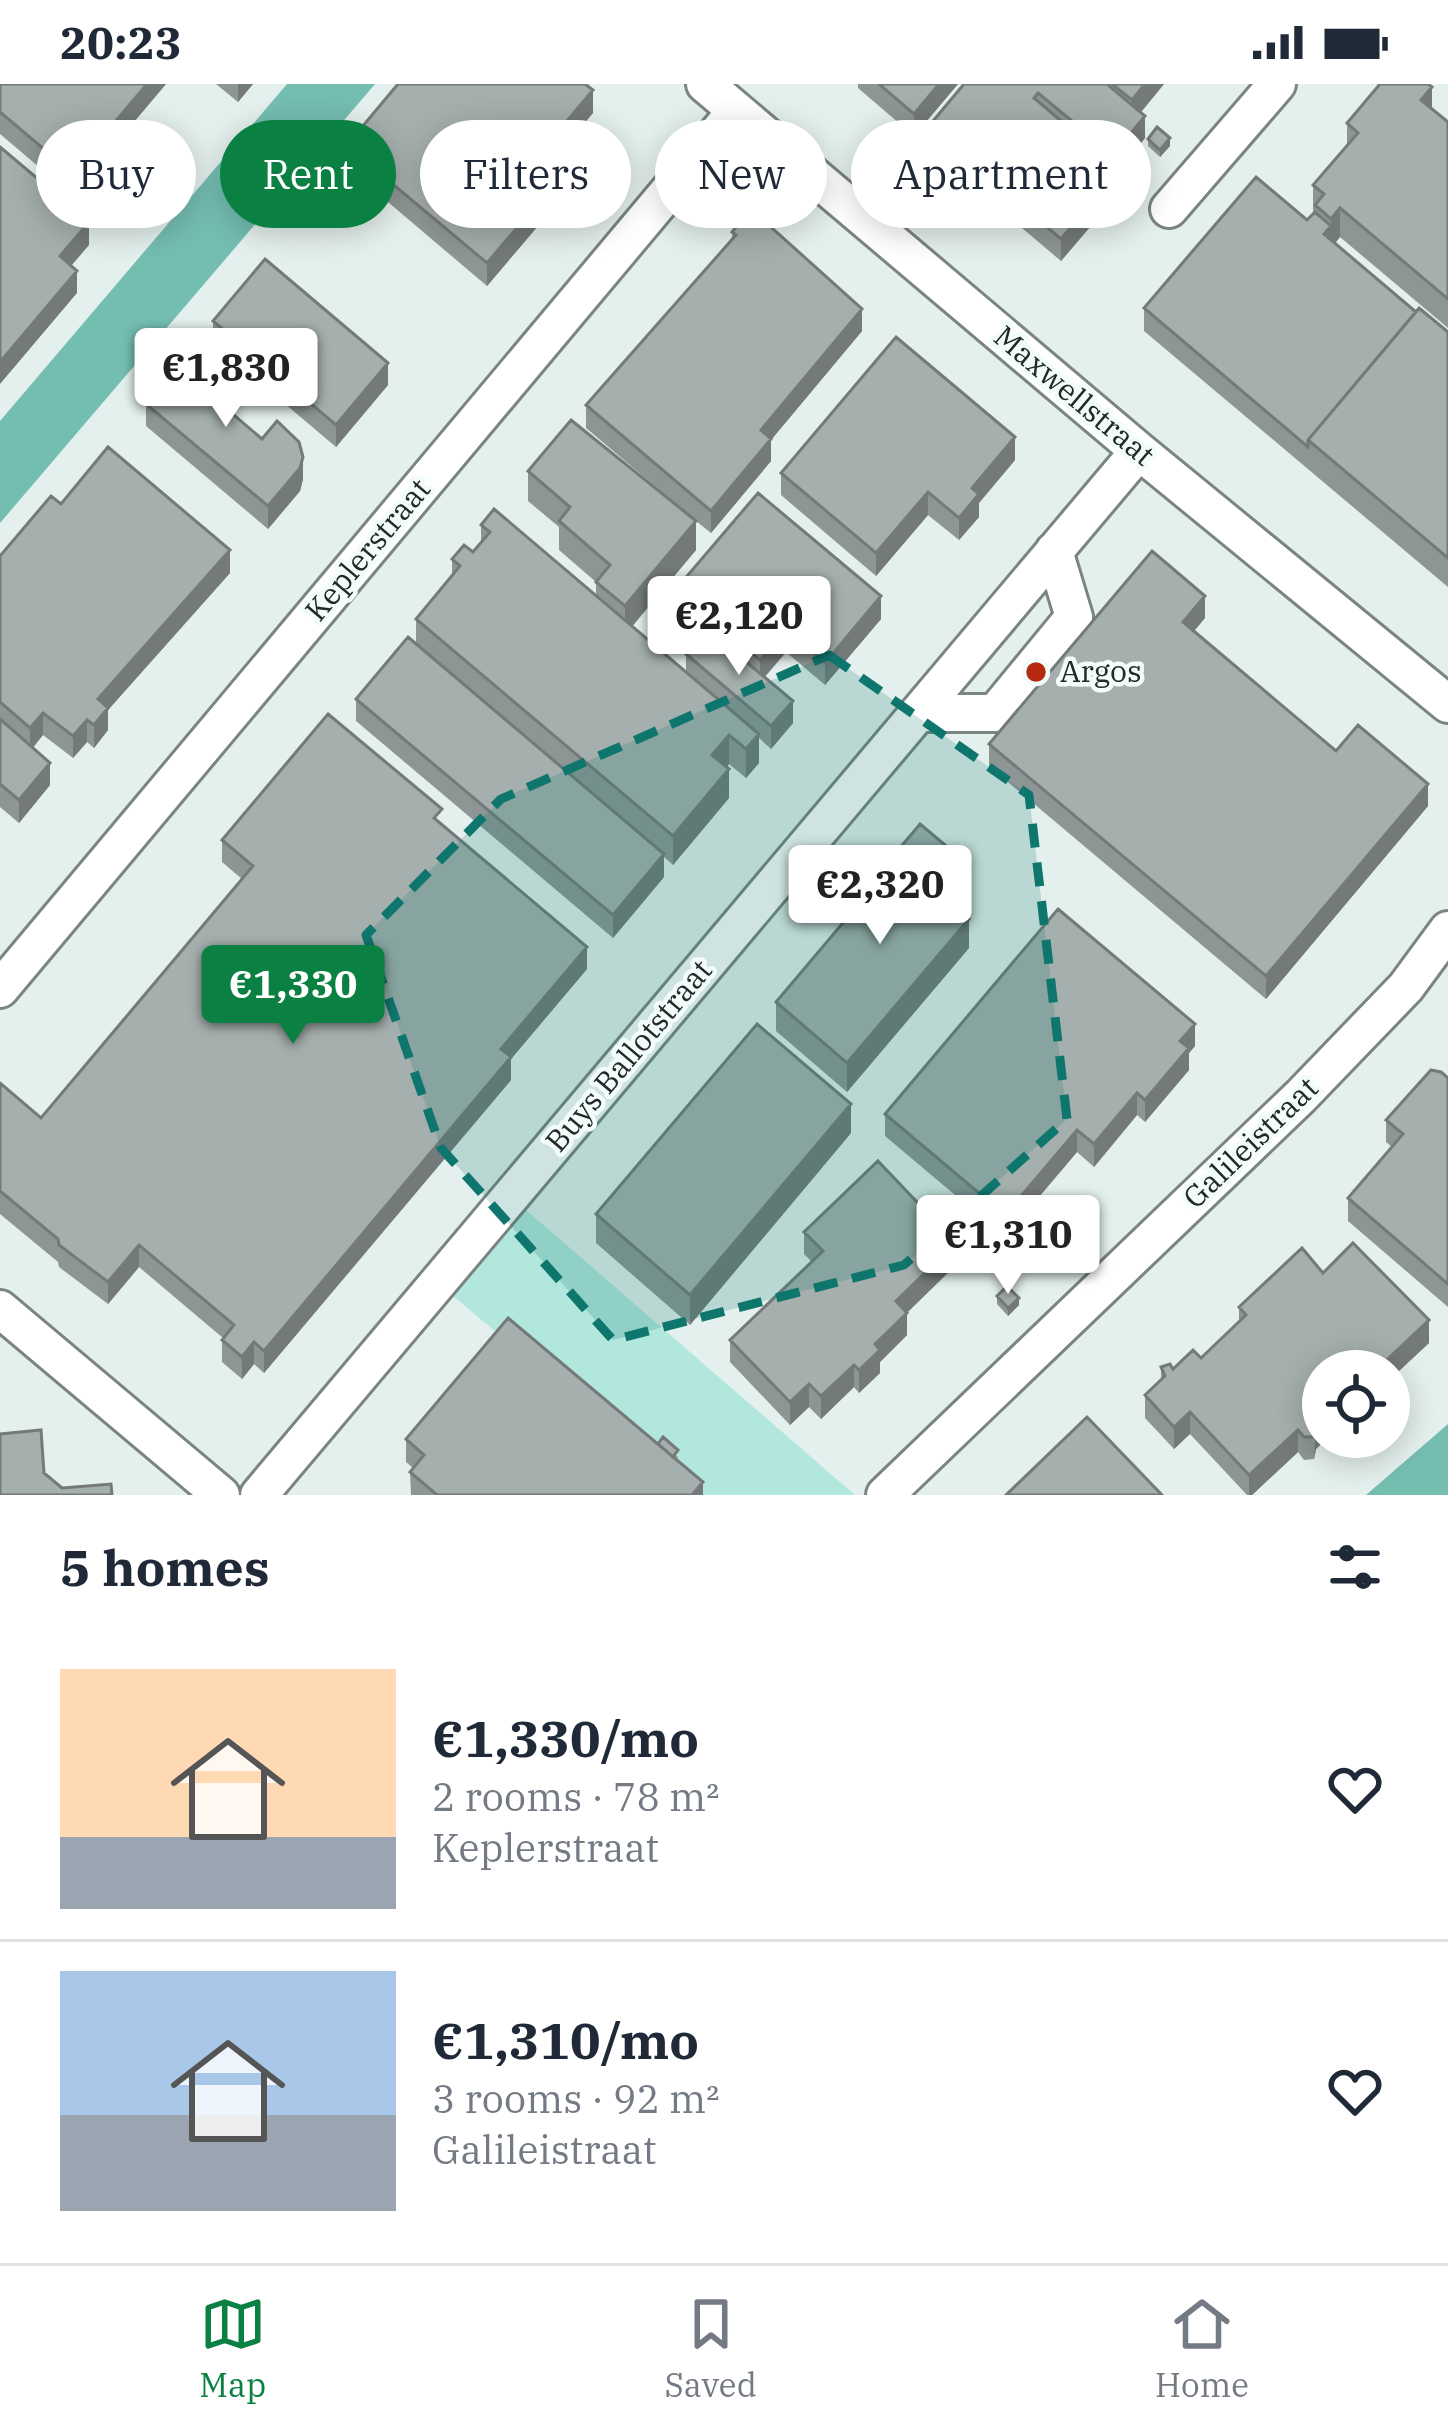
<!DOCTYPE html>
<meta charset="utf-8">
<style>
:root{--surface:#fff;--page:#f6f6f7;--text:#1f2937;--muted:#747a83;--line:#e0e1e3;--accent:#0b8043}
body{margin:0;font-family:"IBM Plex Serif",serif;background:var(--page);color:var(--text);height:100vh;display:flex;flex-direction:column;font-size:45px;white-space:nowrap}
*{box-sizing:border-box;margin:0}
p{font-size:39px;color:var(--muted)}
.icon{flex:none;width:66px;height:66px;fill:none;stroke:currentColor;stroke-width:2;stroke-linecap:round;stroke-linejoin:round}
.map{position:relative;height:1411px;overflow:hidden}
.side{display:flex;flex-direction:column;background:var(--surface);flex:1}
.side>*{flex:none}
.top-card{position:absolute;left:36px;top:36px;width:1377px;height:108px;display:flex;gap:24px}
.controls{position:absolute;left:1302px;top:1266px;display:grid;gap:24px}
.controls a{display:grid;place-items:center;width:108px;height:108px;border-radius:50%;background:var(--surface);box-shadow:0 6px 30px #0003;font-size:60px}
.price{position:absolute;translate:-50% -102px;padding:0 27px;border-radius:12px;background:#fff;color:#222;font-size:39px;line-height:78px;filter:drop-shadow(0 3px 6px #0008)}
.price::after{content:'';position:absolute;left:50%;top:72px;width:36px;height:27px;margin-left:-18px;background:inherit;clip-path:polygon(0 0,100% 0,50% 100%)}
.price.active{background:var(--accent);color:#fff}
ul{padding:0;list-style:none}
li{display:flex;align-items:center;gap:36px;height:300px;padding:0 60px}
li+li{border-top:3px solid var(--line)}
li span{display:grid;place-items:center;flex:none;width:336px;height:240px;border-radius:0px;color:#555}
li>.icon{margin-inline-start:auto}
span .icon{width:144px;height:144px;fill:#fffc;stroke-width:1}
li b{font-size:51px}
h2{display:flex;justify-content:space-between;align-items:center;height:144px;padding:0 60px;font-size:51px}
.chip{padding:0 42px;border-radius:54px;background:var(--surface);box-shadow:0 6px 30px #0003;font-size:42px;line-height:108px}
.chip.active{background:var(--accent);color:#fff}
.status{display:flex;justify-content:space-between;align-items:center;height:84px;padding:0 60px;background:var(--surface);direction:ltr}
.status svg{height:33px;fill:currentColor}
.tab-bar{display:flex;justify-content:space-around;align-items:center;height:168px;border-top:3px solid var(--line);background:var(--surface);font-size:33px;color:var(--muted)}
.tab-bar a{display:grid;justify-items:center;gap:6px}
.tab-bar .active{color:var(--accent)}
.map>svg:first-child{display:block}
.green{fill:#b2e7dd}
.water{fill:#74bdb1}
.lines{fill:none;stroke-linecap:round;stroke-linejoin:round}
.minor-casing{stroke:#7a8482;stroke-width:42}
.minor{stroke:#fff;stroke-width:36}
.wall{fill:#8e9695}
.shaded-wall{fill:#747a79}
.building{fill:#a5afad;stroke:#747a79;stroke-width:3}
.marked{fill:#0f766e;fill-opacity:0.2;stroke:#0f766e;stroke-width:9;stroke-dasharray:24 15;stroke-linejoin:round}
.poi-dot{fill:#b5290e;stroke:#f2fdfb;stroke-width:4.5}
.labels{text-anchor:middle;stroke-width:9;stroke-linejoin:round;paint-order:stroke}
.street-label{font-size:30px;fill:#242828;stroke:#f2fdfb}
.poi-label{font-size:30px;fill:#242828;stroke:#f2fdfb;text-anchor:start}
</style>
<div class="status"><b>20:23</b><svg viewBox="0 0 49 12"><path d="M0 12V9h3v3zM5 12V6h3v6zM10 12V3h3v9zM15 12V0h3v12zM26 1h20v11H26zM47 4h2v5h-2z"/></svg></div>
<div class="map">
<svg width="1448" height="1411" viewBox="0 0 1448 1411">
<rect width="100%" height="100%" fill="#e4f0ed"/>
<path class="green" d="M525,1125L855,1411H690L453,1212Z"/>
<path class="water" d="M287,0H375L0,439V337Z
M1448,1340V1411H1366Z"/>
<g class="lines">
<defs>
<path id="minor" d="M705,0L1139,367L1448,620
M1169,125L1277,0
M918,629H995L1074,533L1054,467
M0,905L736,27
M0,1225L221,1411
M259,1411L1139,367
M885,1411L1301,1012L1406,903L1448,846"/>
</defs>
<use href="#minor" class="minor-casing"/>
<use href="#minor" class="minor"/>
</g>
<path class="wall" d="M0,0H166L72,111L0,50Z
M216,0H253L238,18Z
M858,0H958L914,52L858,4Z
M964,0H1164L1141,28L1145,54L1119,86V109L1061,177L928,65V43Z
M1432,25L1448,38V244L1340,153L1335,159L1416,228L1448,248V503L1144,247V224L1307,136L1313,129V101L1347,62V39Z
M593,29L547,83L560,116L487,202L382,113L371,126L336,97V74Z
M1148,55L1170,62L1160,73L1148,62Z
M732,148L862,247L771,356V377L711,449L696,437V466L632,542L686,588V570L703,550L676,528V505L881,535L825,601L786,568L765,593L793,639L771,665L759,654V679L746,694L729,680L727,683L729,714L673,781L664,773V793L613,854L356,637V615L416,560V535L452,492V475L473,468L481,458V441L596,512V498L559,466V443L528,417V387L696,437L586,344V321L732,155Z
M213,237L388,301L336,363L213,259Z
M213,301L211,312L303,395L300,407L268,445L146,342V320Z
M1015,376L979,419V433L959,456L928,431L876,492L781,411V389Z
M61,420L230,489L108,626V646L94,664L87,658L73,674L43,651L33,664L50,701L19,739L0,723V472Z
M1205,534L1194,547L1336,667L1428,722L1266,915L989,682V660Z
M442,740L587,885L511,975V996L264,1289L254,1280L242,1295L222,1278V1256L223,1254L139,1183L108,1220L59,1183L58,1178L0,1130V999L41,1034L242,795L222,778V756Z
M893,772L970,812L958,826L969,864L847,1008L776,947V918L893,780Z
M1195,962L1189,969V986L1145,1038L1137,1031L1094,1083L1077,1068L1005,1153L885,1052V1030Z
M1448,994V1223L1348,1137V1114L1392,1063L1386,1058V1036Z
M851,1049L690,1241L596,1159V1130Z
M804,1148L956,1181L907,1229V1251L880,1278V1289L859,1309L854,1303L821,1335L809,1323L790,1341L730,1278V1256L812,1178L804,1170Z
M1323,1189L1429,1259L1316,1365L1314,1375L1304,1376L1298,1368L1252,1411H1247L1190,1350L1174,1365L1145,1334V1311L1161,1296V1283L1173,1285L1201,1274L1239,1238V1223Z
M997,1212L1019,1221L1008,1232L997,1220Z
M406,1355L658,1360L678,1373L676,1376L703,1411H411L410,1388L413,1384L406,1378Z"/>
<path class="shaded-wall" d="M147,0H166L72,111V89Z
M238,0H253L238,18Z
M939,0H958L914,52V30Z
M1145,0H1164L1132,39V16Z
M1432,3V32L1421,16Z
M593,6V29L536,96V74Z
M1145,32V54L1113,94V71Z
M1170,54V62L1160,73V66Z
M1119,86V109L1061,177V155Z
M382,91V113L371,126V104Z
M560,93V116L487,202V179Z
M1340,124V153L1324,172V150L1331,142V135Z
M89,138V161L60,195V172Z
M77,187V209L0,300V278Z
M862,225V247L771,356V377L711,449V427L761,346Z
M213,278V301L211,313L201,303Z
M388,279V301L336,363V341Z
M1015,353V376L979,419V433L959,456V434L972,404Z
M303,373V395L300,407L268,445V422Z
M928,408V431L876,492V469Z
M696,437V466L625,551V522Z
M230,466V489L108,626V646L94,664V641L98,615Z
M881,512V535L825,601V579Z
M1205,512V534L1183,560V538Z
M786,546V568L760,598V576Z
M793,617V639L771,665V642Z
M43,629V651L30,666V644Z
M87,636V658L73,674V652Z
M759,650V679L746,694V665Z
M729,651V680L712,700V671Z
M50,679V701L19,739V716Z
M729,685V714L673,781V752Z
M1428,700V722L1266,915V892Z
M664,770V793L613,854V831Z
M970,782V812L944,843V814Z
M969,835V864L847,1008V979Z
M587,863V885L511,975V996L264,1289V1267L501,965Z
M1195,940V962L1189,969V986L1145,1038V1016L1180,957Z
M1137,1009V1031L1094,1083V1060Z
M851,1020V1049L690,1241V1211Z
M1077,1046V1068L1005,1153V1131Z
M956,1159V1181L896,1239V1217Z
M139,1161V1183L108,1220V1198Z
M1019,1214V1221L1008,1232V1224Z
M907,1229V1251L880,1278V1289L859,1309V1286L875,1260Z
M1429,1236V1259L1389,1296V1287H1375Z
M254,1258V1280L242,1295V1273Z
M854,1281V1303L821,1335V1312Z
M809,1300V1323L790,1341V1318Z
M1190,1328V1350L1174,1365V1343Z
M1323,1336V1353H1328L1316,1365L1314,1375L1316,1342Z
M1298,1346V1368L1252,1411H1249V1391Z
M703,1398V1411H692Z"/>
<path class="building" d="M0,0H147L72,89L0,28Z
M398,0H585L593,6L536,74L560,93L487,179L382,91L371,104L336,74Z
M879,0H939L914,30Z
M964,0H1107L1145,32L1113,71L1038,9L1034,14L1119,86L1061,155L928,43Z
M1112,0H1145L1132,16Z
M1380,0H1428L1432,3L1421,16L1448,38V215L1340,124L1331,135L1315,121L1324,110L1313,101L1358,49L1347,39Z
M1157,43L1170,54L1160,66L1148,55Z
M0,63L89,138L60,172L77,187L0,278Z
M1256,93L1307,136L1315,128L1331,142L1324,150L1416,228L1308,356V363L1144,224Z
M751,125L862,225L761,346L771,355L711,427L586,321L736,151L732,148Z
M265,175L388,279L336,341L213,237Z
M1419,224L1448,248V474L1308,356Z
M896,253L1015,353L972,404L979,410L959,434L928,408L876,469L781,389Z
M200,256L212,269L213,278L211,290L201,303L262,355L277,337L299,358L303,373L300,384L268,422L146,320Z
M571,336L696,437L625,522L596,498L610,481L559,437L570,423L528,387Z
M108,363L230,466L98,615L108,624L94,641L87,636L73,652L43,629L30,644L0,618V472L51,412L61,420Z
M758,409L881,512L825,579L786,546L760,576L676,505Z
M494,425L759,650L746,665L729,651L712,671L729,685L673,752L416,535L460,482L452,475L464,461L473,468L490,448L481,441Z
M1152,467L1205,512L1183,538L1336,667L1358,641L1428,700L1266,892L989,660Z
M707,545L793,617L771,642L686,570Z
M408,553L664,770L613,831L356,615Z
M328,630L442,725L434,734L587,863L501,965L511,973L264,1267L254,1258L242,1273L222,1256L234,1241L139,1161L108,1198L59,1161L58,1155L0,1107V999L41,1034L253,782L222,756Z
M0,635L50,679L19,716L0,700Z
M920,740L970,782L944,814L969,835L847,979L776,918L897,775L893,772Z
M1058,825L1195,940L1180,957L1189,964L1145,1016L1137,1009L1094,1060L1077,1046L1005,1131L885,1030Z
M757,940L851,1020L690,1211L596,1130Z
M1431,986L1441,988L1448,994V1200L1348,1114L1403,1050L1386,1036Z
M878,1077L956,1159L896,1217L907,1229L875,1260L880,1266L859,1286L854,1281L821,1312L809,1300L790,1318L730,1256L823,1167L804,1148Z
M1353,1159L1429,1236L1375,1287H1323V1336L1316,1342L1314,1353H1304L1298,1346L1249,1391L1190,1328L1174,1343L1145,1311L1165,1292L1161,1283L1170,1280L1173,1285L1193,1266L1201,1274L1246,1231L1239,1223L1302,1164L1323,1189Z
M1007,1202L1019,1214L1008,1224L997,1212Z
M508,1234L703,1398L692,1411H437L410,1388L424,1371L406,1355Z
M1087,1333L1162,1411H1006Z
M41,1346L44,1389L62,1404L111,1400L112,1411H0V1350Z
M663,1353L678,1366L673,1373L658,1360Z"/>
<path class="marked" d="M829,571L1029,711L1067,1035L904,1181L613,1256L441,1064L366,851L501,715Z"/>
<circle class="poi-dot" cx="1036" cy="588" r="12"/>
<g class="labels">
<g class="street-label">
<text transform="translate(1074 312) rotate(40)" y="10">Maxwellstraat</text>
<text transform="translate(368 466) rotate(-50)" y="10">Keplerstraat</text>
<text transform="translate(629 972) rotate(-50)" y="10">Buys Ballotstraat</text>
<text transform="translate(1251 1059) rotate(-44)" y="10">Galileistraat</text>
</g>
<g class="poi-label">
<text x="1060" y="598">Argos</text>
</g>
</g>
</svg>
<div class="controls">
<a><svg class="icon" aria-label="locate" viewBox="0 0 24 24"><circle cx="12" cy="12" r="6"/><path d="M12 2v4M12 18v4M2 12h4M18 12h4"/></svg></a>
</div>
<b class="price" style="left:226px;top:346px">€1,830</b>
<b class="price" style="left:739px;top:594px">€2,120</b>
<b class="price" style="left:880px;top:863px">€2,320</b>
<b class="price active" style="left:293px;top:963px">€1,330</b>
<b class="price" style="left:1008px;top:1213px">€1,310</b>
<div class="top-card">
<a class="chip">Buy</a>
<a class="chip active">Rent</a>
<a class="chip">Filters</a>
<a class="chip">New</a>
<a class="chip">Apartment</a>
</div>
</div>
<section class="side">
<h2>5 homes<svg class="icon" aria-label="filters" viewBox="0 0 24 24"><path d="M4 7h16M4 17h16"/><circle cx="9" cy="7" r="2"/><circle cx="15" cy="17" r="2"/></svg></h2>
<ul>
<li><span style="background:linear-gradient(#ffd9b3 70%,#9aa5b1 0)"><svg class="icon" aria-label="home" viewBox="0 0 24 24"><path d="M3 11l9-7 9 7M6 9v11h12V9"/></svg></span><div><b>€1,330/mo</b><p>2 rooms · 78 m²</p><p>Keplerstraat</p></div><svg class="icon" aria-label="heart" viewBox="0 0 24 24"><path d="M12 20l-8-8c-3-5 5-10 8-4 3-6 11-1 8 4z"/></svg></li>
<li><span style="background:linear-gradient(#a9c7e8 60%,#9aa5b1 0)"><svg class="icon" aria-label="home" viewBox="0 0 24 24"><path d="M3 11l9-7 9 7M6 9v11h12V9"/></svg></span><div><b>€1,310/mo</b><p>3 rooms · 92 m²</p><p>Galileistraat</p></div><svg class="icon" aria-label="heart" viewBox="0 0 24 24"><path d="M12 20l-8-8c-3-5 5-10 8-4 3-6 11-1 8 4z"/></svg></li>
</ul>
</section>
<nav class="tab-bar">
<a class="active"><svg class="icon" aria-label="map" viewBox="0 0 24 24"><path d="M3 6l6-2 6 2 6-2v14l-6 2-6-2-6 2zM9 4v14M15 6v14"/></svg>Map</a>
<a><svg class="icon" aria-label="saved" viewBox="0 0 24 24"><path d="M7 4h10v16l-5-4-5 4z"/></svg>Saved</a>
<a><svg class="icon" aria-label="home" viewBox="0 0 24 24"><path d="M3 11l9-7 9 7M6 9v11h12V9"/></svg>Home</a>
</nav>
